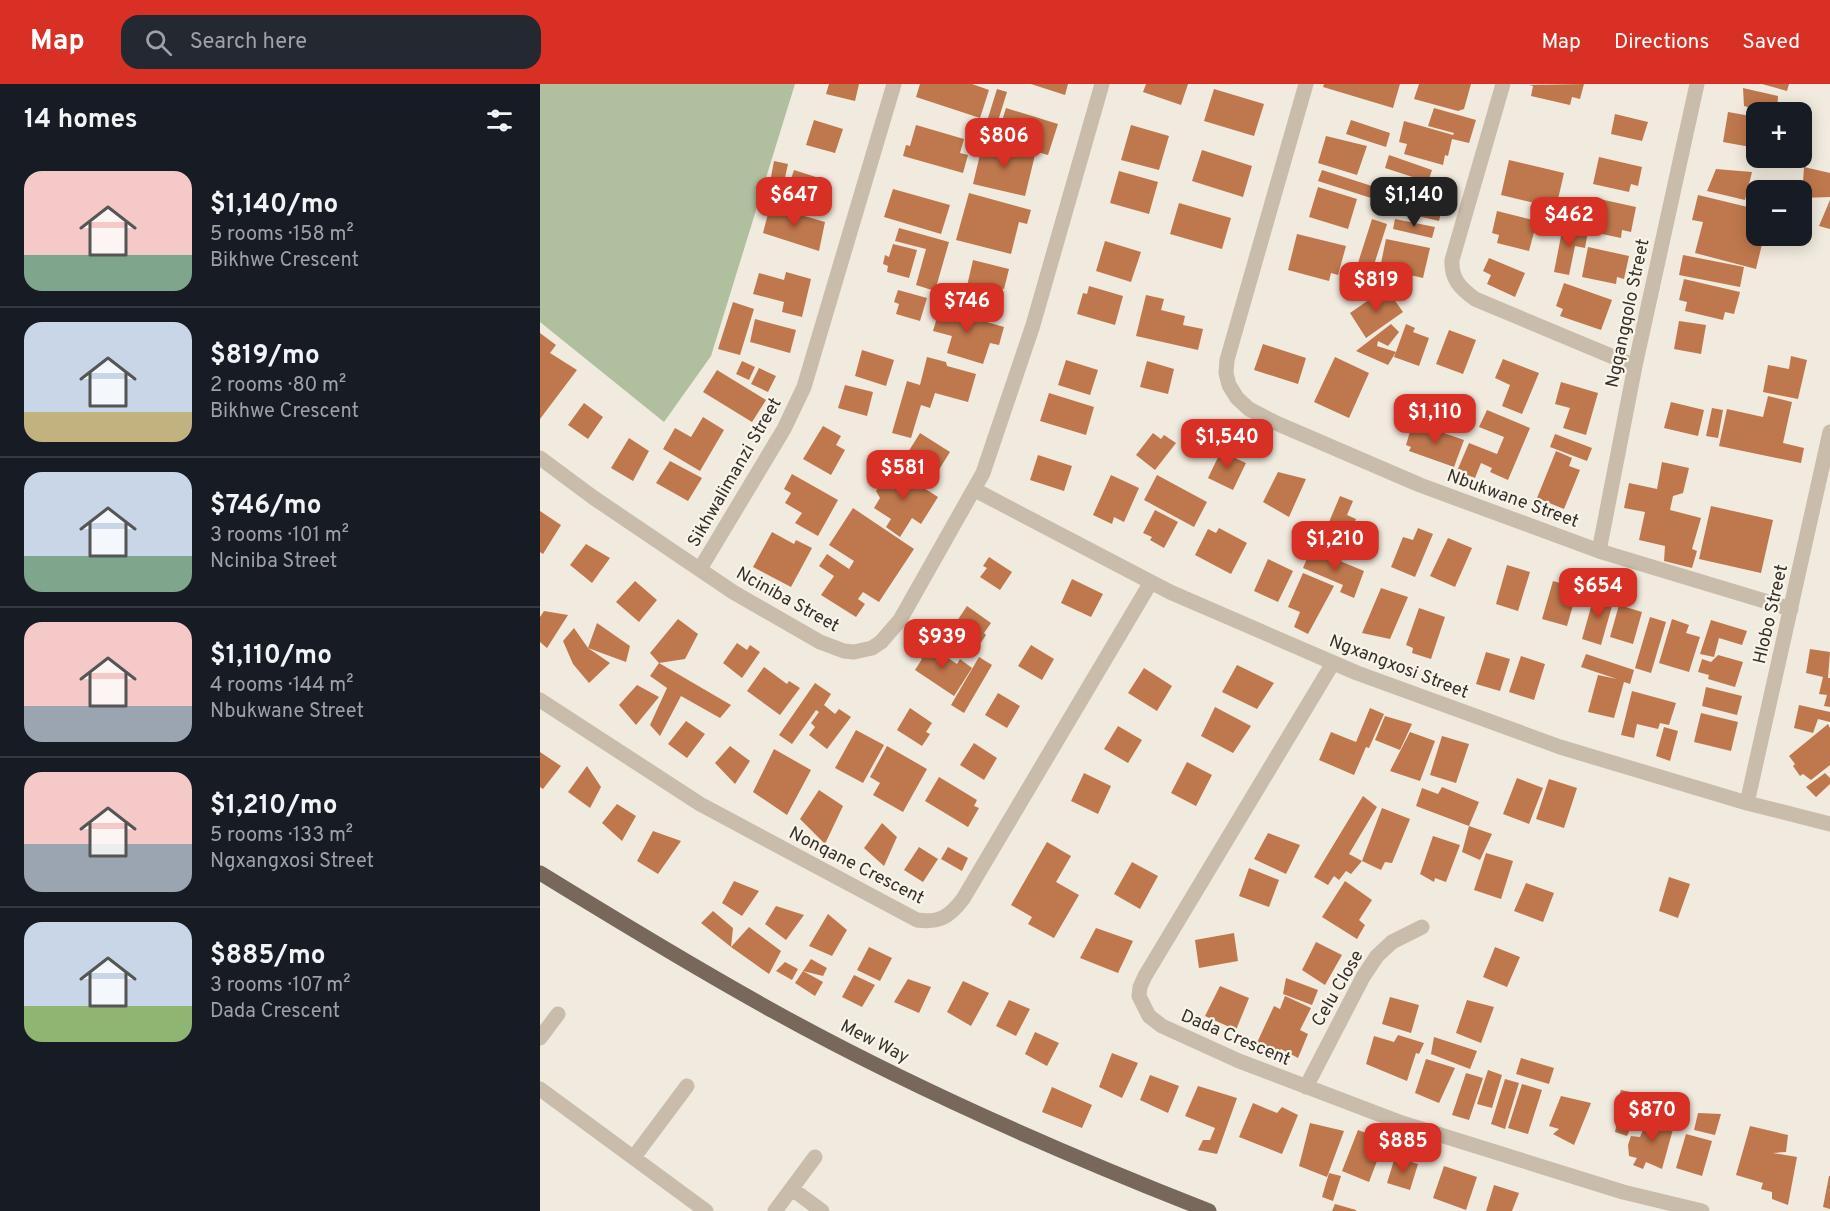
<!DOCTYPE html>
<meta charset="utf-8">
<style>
:root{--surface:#171b24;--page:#242831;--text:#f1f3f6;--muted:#9ea1a6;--line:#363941;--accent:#d93025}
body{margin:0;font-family:Overpass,sans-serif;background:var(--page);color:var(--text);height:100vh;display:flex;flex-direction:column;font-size:22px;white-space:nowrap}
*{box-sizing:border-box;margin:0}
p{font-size:20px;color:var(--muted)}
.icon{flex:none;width:33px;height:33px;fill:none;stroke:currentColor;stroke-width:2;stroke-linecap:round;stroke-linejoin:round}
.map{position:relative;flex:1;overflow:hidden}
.panel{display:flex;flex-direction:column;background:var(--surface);width:540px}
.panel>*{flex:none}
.buttons{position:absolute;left:1206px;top:18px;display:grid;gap:12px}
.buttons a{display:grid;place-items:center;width:66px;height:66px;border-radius:12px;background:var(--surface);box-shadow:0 3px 15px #0003;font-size:30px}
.price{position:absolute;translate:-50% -51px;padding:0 14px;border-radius:12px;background:var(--accent);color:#fff;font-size:20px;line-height:39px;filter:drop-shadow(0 2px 3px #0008)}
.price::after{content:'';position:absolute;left:50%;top:36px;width:18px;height:14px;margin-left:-9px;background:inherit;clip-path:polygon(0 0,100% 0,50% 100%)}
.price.on{background:#222;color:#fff}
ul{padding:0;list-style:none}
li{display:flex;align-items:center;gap:18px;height:150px;padding:0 24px}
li+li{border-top:2px solid var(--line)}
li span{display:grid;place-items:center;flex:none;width:168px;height:120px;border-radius:18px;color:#555}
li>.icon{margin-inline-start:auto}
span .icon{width:72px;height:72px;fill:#fffc;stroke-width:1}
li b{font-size:26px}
h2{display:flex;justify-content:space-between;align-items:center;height:72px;padding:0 24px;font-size:26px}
header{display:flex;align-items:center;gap:36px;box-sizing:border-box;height:84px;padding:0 30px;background:var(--accent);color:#fff}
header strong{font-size:28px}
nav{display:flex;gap:33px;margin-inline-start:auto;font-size:21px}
.search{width:420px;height:54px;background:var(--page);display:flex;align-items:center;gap:15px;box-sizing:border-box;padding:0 21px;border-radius:18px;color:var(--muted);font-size:22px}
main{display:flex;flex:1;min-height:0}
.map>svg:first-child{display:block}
.green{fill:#b0c09e}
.building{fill:#bf784d}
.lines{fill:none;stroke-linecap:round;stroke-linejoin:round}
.street{stroke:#c9bcaa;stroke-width:15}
.primary{stroke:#78685b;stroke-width:15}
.labels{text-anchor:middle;stroke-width:4.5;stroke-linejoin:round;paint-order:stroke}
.street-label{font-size:18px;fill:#372f29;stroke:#f9f4ea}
</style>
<header>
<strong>Map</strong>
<div class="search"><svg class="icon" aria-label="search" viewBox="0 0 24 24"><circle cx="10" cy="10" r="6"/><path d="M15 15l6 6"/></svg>Search here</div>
<nav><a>Map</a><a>Directions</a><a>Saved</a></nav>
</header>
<main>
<section class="panel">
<h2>14 homes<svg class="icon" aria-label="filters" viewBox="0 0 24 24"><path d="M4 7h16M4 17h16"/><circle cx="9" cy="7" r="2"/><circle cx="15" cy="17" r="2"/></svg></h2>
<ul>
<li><span style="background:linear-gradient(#f6c9c9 70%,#7fa58c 0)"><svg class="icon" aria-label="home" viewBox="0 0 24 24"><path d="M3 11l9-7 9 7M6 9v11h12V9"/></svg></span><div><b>$1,140/mo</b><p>5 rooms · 158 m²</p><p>Bikhwe Crescent</p></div></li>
<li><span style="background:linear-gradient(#c9d6e8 75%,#c2b280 0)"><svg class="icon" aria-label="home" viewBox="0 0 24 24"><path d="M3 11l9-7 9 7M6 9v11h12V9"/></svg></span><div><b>$819/mo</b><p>2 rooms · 80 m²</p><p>Bikhwe Crescent</p></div></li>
<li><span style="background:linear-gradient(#c9d6e8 70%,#7fa58c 0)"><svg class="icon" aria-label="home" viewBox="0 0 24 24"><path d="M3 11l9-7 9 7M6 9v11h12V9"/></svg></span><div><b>$746/mo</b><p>3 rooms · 101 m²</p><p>Nciniba Street</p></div></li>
<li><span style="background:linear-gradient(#f6c9c9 70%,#9aa5b1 0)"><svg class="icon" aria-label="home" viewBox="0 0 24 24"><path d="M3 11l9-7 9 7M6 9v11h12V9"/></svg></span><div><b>$1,110/mo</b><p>4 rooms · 144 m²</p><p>Nbukwane Street</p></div></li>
<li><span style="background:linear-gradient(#f6c9c9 60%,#9aa5b1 0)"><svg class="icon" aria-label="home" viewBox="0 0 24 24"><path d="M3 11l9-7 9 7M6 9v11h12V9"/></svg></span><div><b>$1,210/mo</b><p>5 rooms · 133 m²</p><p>Ngxangxosi Street</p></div></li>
<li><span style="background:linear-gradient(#c9d6e8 70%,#8fb573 0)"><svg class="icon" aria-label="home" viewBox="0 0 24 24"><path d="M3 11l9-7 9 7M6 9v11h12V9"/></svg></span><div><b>$885/mo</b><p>3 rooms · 107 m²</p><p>Dada Crescent</p></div></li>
</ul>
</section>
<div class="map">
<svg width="1290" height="1127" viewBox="0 0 1290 1127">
<rect width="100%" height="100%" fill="#f1eade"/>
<path class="green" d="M0,0H255L171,272L124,338L0,238Z"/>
<path class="building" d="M289,0H319L315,17L286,10Z
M380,0H432L449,6L440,34L376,13Z
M491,0H528L525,11Z
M606,0H648L641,21L603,8Z
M784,0H860L853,24L783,3Z
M879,0H931L924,25L918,27L874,15Z
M1044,0L1040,15L1032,13L1030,21L991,12L993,2L989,1Z
M1222,0H1249L1247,7Z
M1203,4L1238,12L1237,28H1227L1204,22Z
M457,5L467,8L458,37L448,34Z
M674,5L724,20L714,52L664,37Z
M466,24L518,40L508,71L456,56Z
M894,24L936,36L929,59L912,55L908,72L905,71L903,81L864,70L867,60L859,58L864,37L913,51L914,49L888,42Z
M1188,28L1216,33V64L1183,58Z
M1075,30L1108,38L1102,57L1071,50Z
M274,36L303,45L295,69L266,61Z
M811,36L850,49L846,63L806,50Z
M376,41L424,55L420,69L428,71L423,89L363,72L366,61L370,62Z
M591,41L629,52L619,86L581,76Z
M786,52L827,62L817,91L778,79Z
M443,58L495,71L485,112L433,100Z
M662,66L712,82L703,113L652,97Z
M849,71L892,86L888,98L845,84Z
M1059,73L1102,83L1098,102L1091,100L1089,108L1053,100Z
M969,76L1024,89L1016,124L961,111Z
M234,77L248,80L240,117L227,114Z
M1264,83L1290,89V113L1262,114Z
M1176,85L1212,88L1205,116L1167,107Z
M254,86L279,94L272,117L247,107Z
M782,86L835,103L831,114L778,97Z
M579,87L618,98L609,130L570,119Z
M856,93L906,106L899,137L848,125Z
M778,103L817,115L808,145L769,133Z
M353,105L410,121L401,150L344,133Z
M429,109L491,126L487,140L479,138L471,170L416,156Z
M1158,111L1216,125V152H1224L1216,185L1155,169L1163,138L1152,136Z
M1055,114L1096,123L1091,148L1082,146L1081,154L1048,147Z
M1290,116V145L1279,142Z
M639,119L691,134L682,165L630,150Z
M230,122L285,138L279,167L223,149Z
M957,127L997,137L989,167L957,159L959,151L952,149Z
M832,135L847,140L833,184L818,179Z
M855,135L895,143L892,154L853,145Z
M1023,142L1048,147L1045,164L1035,162L1029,191L1014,188Z
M359,144L409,158L395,207L376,201L386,165L355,157Z
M757,150L806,162L798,191L791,189L789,197L748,186Z
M846,155L890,164L883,194L840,184Z
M565,157L601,168L591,198L556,187Z
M353,160L377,166L369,194L347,188L348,182L343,180L345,171L349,173Z
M1048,163L1089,172L1084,195L1077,193L1076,200L1042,193Z
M1143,171L1204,183L1200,203L1139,191Z
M949,174L985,189L975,213L947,200L951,191L943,187Z
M433,176L469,185L464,205L458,204L457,209L427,202Z
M246,188L271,195L262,233L242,228L244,218L213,210L219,189L244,196Z
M1144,195L1200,208L1194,230L1185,228L1183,236L1145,227L1147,218L1139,216Z
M1024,199L1072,216L1061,246L1020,232L1023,225L1016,222Z
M549,202L583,212L575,241L537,230L543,209L547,210Z
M846,204L863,228L826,254L810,229Z
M358,206L387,214L380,237L356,230L359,220L354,218Z
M606,211L624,215L621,226L645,232L643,241L663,245L658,266L596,252Z
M193,218L214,225L200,271L178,265Z
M401,220L433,230V234L464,243L459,261L450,259L443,280L407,269L412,252L393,247Z
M215,235L256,246L250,269L210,258Z
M1139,237L1166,241L1161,270L1134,265Z
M851,240L859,248L848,262L838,257L837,262L856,268L866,240L875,244L873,248L889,254L879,282L854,273L856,268L848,281L816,267Z
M909,246L936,256L923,290L896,280Z
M0,249L16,261L10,269L37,286L0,335Z
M723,260L766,274L758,300L714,286Z
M322,266L354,276L346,302L315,292Z
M1251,272L1267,276L1258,315L1223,308L1228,281L1249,285Z
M387,273L406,278L407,282L436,290L428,318L395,309L390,324L381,321L371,354L352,349L367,297L380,301Z
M795,273L829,289L809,334L774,318Z
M963,275L999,289L982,330L962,322L970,301L955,294Z
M526,276L558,286L550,311L518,301Z
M202,277L215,283L209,296L196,290Z
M607,277L634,285L628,310L600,303Z
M219,284L236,292L228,308L211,300Z
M177,286L226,316L212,338L163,308Z
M1021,298L1058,309L1046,351L1023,344L1030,324L1015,320Z
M305,301L333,308L327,332L298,324Z
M509,309L554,323L546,351L500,337Z
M1228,312L1252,318L1243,359L1264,364L1261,379L1179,362L1187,325L1223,333Z
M1131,318L1164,326L1158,352L1124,344Z
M44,319L63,333L48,355L28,341Z
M1172,324L1183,326L1178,354L1166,352Z
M947,326L990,344L968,396L950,388L952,384L941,379L935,394L917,387L929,359L957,370L964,353L939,343Z
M163,333L184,346L160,387L123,365L135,344L151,353Z
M283,342L301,352L296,361L305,366L291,391L263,375Z
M884,342L924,356L914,383L869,367L871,363L866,361L871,344L882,348Z
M380,349L410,368L395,392L365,373Z
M613,349L621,355L624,351L636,359L615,386L596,371Z
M1015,350L1052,364L1047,377L1010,363Z
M89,354L109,367L93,397L71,384Z
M682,365L696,371L695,374L706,379L693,406L668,394Z
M1016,367L1032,374L1029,382L1040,386L1024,425L997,414Z
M498,371L532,382L524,407L490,396Z
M130,377L162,394L148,417L116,399Z
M1122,378L1149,384L1143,409L1133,412L1130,426L1161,434L1152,465L1157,467L1152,484L1124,477L1125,462L1099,456L1105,428L1084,424L1089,399L1117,405Z
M351,383L398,413L381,440L372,434L360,453L346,443L351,435L334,424L340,414L336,407Z
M738,388L766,395L749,433L723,418Z
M252,390L298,416L278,452L255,439L262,429L245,419L251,409L244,405Z
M571,391L599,404L584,438L574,433L572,440L553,431Z
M617,391L667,418L654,443L604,416Z
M800,412L813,417L807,431L816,435L803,466L781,457Z
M1171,422L1233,436L1221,489L1159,475Z
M313,424L374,465L339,518L323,508L318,515L325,520L316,533L281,511L294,492L279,482L287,470L309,485L314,477L289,461Z
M615,426L638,438L624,464L610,456L612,453L603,449Z
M0,427L21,441L3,470L0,468Z
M679,444L707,459L691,490L655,471L668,445L676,449Z
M878,444L893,450L875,493L851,483L863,453L873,456Z
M232,448L254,460L256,456L272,464L251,503L213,483Z
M908,454L932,464L915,503L890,492Z
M46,460L70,474L52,499L30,481Z
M771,465L824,487L814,514L800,508L803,501L763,484Z
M449,473L472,488L460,506L440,493L447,484L443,482Z
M728,475L753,487L738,518L714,507Z
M967,481L990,488L978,527L956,520Z
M763,489L794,502L768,550L754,543L760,528L748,523Z
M532,495L563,510L551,533L521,519Z
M95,497L117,516L99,538L76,518Z
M1013,497L1038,504L1027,542L1002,535Z
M841,504L868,513L850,555L822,549Z
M1055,509L1074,515L1061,561L1042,555Z
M1079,521L1102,528L1093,560L1070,553Z
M427,522L451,539L444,549L446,551L438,563L411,546Z
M879,524L905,533L891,575L872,569L873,564L866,561Z
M4,527L28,531L7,564L0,558V533Z
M1110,533L1126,538L1111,589L1095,584Z
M138,535L158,550L145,575L119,579L110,569Z
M1132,535L1149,541L1146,549L1160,553L1149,588L1119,579Z
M1171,536L1207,547L1202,561L1179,554L1174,573L1160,570Z
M57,539L90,562L86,578L48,564Z
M34,544L48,564L70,579L49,599L33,580L23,557Z
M197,559L207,566L210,561L220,568L202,594L183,579Z
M386,559L417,580L420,575L432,584L414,612L375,586L382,575L378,572Z
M491,561L514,575L502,596L478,582Z
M1270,565L1290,568L1288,594H1290V623L1284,622L1287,611L1279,610L1283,593L1266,589Z
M946,568L970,575L960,607L936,600Z
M1046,570L1094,586L1090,600L1084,598L1074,634L1048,628L1058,591L1077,595L1041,583Z
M1178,571L1203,578L1195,603L1168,595L1169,591L1158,588L1162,575L1171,578Z
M981,572L1005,580L994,616L969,608Z
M439,573L452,581L424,629L411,621Z
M119,579L191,621L180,634L141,612L120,652L110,641L127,604L110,592Z
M697,581L734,599L717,625L682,608Z
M224,583L247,600L249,597L260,604L240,631L207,607Z
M604,584L632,602L617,627L588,609Z
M275,599L291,610L284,621L295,630L299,625L311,633L287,665L269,651L275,643L271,639L279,628L276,626L252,660L239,651Z
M97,601L119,613L96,641L79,621Z
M1166,603L1202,612L1197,631L1162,622Z
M1092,607L1136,619L1129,641L1120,639L1118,645L1097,640L1094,654L1081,651Z
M458,609L480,622L467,644L445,631Z
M1259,621L1290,628V638L1278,635L1273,649L1254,644Z
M675,623L711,642L693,669L661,652Z
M370,624L392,639L386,648L390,650L382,662L357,646Z
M830,624L844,630L829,664L826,663L814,691L779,676L791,648L816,658Z
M1161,629L1198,638L1191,667L1154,658Z
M845,632L872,640L860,666L835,656Z
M146,637L165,650L147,674L128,660Z
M1288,640L1290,644V681L1271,696L1263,690L1260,692L1253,682L1255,680L1249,672Z
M578,642L602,656L588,679L564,665Z
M1124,643L1138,647L1130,677L1116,672Z
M316,646L344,661L323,699L295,684Z
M870,648L895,657L880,697L850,687Z
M902,652L929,660L916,699L890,691Z
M434,659L457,674L444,696L420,681Z
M190,662L210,677L195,700L175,679Z
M347,662L387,685L363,728L333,711L340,699L330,693Z
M234,665L271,686L247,731L213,708Z
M0,668L21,682L3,705L0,703Z
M647,678L672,691L656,722L631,709Z
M47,682L61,703L50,724L28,708Z
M544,689L571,702L558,730L531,717Z
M1285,689L1290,694V700L1276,713L1266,703Z
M399,693L437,716L434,722L439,724L428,743L385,717Z
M977,694L1003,704L989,740L963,730Z
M1009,695L1037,704L1024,744L996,735Z
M902,703L939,718L929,742L952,750L940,776L922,768L929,742L876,722L882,704L898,710Z
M279,706L303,722L285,760L260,735Z
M823,712L837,723L809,770L822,777L842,724L870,735L852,779L845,778L841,786L822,777L811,790L806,787L799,796L794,792L788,801L774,793Z
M77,720L96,732L82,757L62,739Z
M342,739L357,753L344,782L324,764Z
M113,747L141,757L118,790L97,777Z
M728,749L760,761L746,790L714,775Z
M893,752L920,761L906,798L895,794L894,798L880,790Z
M507,758L531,772L516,798L539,811L514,854L488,840L492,833L471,821Z
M379,763L398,775L383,798L364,786Z
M408,763L428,774L422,787L401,775Z
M946,769L973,777L961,815L934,806Z
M592,778L618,792L600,825L574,810Z
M709,784L739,796L729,823L699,812Z
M1129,793L1150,800L1138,834L1119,827Z
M194,797L219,807L202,832L182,819Z
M805,797L832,816L819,836L825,841L817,855L782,833Z
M986,799L1014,809L1003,838L974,827Z
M236,822L264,831L246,856L225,840Z
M173,827L193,844L191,863L209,843L241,867L229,890L191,863L161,839Z
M288,830L307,846L292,872L269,862Z
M556,844L593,857L578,889L540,874Z
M694,849L698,877L659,884L655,856Z
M776,858L802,871L785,901L762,886Z
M329,863L352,874L340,897L317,886Z
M955,863L980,873L967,903L943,893Z
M271,875L287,884L283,892L263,887Z
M245,878L258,885L252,896L236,887Z
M263,887L283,898L275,912L255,899Z
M314,891L335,901L322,923L302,913Z
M746,894L778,906L772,921L743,910Z
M368,895L391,903L379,929L354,918Z
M423,897L449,909L431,942L407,928Z
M680,902L709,914L696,946L665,932Z
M745,912L771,924L760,946L768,950L758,974L741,965L735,973L715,963L734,922L740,925Z
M850,913L879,921L871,949L842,940Z
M469,916L490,925L476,952L456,942Z
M927,916L954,923L941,959L916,949Z
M495,948L519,959L507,982L485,970Z
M858,951L884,959L879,970L876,969L867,997L826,980L834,952L854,958Z
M894,953L937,967L930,985L891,970Z
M572,969L598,979L582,1014L559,1003Z
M981,974L1014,984L1009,1000L976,990Z
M886,975L915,984L899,1019L875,1009Z
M948,986L962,991L952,1024L937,1020Z
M926,989L943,994L929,1036L912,1031Z
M610,991L639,1002L628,1029L600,1016Z
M965,995L979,999L965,1045L951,1040Z
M982,1000L1002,1006L988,1050L968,1044Z
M658,1002L697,1014L677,1070L658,1066L663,1056H670L675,1044L645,1032Z
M512,1003L552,1021L542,1044L502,1028Z
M1081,1006L1115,1013L1104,1034L1098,1028L1087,1052L1075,1048L1081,1020L1075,1024Z
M1021,1012L1051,1019L1034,1061L1013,1050L1019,1045L1009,1042Z
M713,1019L737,1029L742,1023L758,1031L742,1070L699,1053Z
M1158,1029L1181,1030L1175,1051L1154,1046Z
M1110,1030L1135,1038L1122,1085L1106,1078L1103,1085L1093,1081L1097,1074L1089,1072L1088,1061L1091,1052L1100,1053Z
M770,1039L804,1047L787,1093L759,1082Z
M1210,1042L1248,1051L1246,1068L1233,1069L1257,1073L1248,1121L1232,1115V1108L1221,1105L1223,1099L1196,1091Z
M818,1046L845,1056L829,1098L802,1087Z
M1146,1050L1172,1057L1162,1092L1136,1084Z
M855,1073L878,1080L870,1106L847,1099Z
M904,1082L937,1093L926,1126L893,1114Z
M789,1089L801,1092L793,1117L782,1113Z
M1289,1092H1290V1125L1283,1123Z
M954,1101L979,1109L972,1127H946Z
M795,1120L816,1126V1127H792Z"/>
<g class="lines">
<path class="street" d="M766,0L687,276L686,289L689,301L697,314L709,325L736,339L880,401L1059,467L1251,525
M963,0L912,176C911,195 920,204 935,215L1095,282
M0,374L54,414L193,508L280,558L304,567L314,568L332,564L341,558L360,536L443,389L493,241L562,0
M435,406L630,508L817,589L1020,663L1207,719L1290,740
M1059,467L1095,282L1157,0
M160,485L244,345L264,303L354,0
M793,579L605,892L600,903L599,912L609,932L622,942L699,977L862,1039L1083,1108L1162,1127
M0,616L160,720L377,836C400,839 409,833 423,815L611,498
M1207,719L1290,348
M0,954L18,930
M766,1003L823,893L837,872L852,858L882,843
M0,1005L166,1127
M94,1073L147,1002
M252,1105L282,1127
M235,1127L275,1073"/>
<path class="primary" d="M0,789C78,837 155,884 235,928C374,1005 521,1069 669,1127"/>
</g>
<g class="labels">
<g class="street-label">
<text transform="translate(1087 229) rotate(-78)" y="6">Ngqangqolo Street</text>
<text transform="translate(194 388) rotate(-60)" y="6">Sikhwalimanzi Street</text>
<text transform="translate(973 414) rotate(20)" y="6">Nbukwane Street</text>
<text transform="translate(248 515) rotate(29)" y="6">Nciniba Street</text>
<text transform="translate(1230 530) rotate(-77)" y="6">Hlobo Street</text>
<text transform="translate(859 582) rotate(21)" y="6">Ngxangxosi Street</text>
<text transform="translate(317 781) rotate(27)" y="6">Nonqane Crescent</text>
<text transform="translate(797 904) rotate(-60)" y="6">Celu Close</text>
<text transform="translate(696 953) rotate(23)" y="6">Dada Crescent</text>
<text transform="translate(335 957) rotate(27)" y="6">Mew Way</text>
</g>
</g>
</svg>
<div class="buttons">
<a>+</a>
<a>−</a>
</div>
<b class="price" style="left:464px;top:85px">$806</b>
<b class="price" style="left:254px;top:144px">$647</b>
<b class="price on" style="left:874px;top:144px">$1,140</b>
<b class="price" style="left:1029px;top:164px">$462</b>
<b class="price" style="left:836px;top:229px">$819</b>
<b class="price" style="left:427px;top:250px">$746</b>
<b class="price" style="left:895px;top:361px">$1,110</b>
<b class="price" style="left:687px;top:386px">$1,540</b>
<b class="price" style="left:363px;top:417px">$581</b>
<b class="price" style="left:795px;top:488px">$1,210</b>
<b class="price" style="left:1058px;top:535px">$654</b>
<b class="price" style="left:402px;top:586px">$939</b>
<b class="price" style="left:1112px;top:1059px">$870</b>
<b class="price" style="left:863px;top:1090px">$885</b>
</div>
</main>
